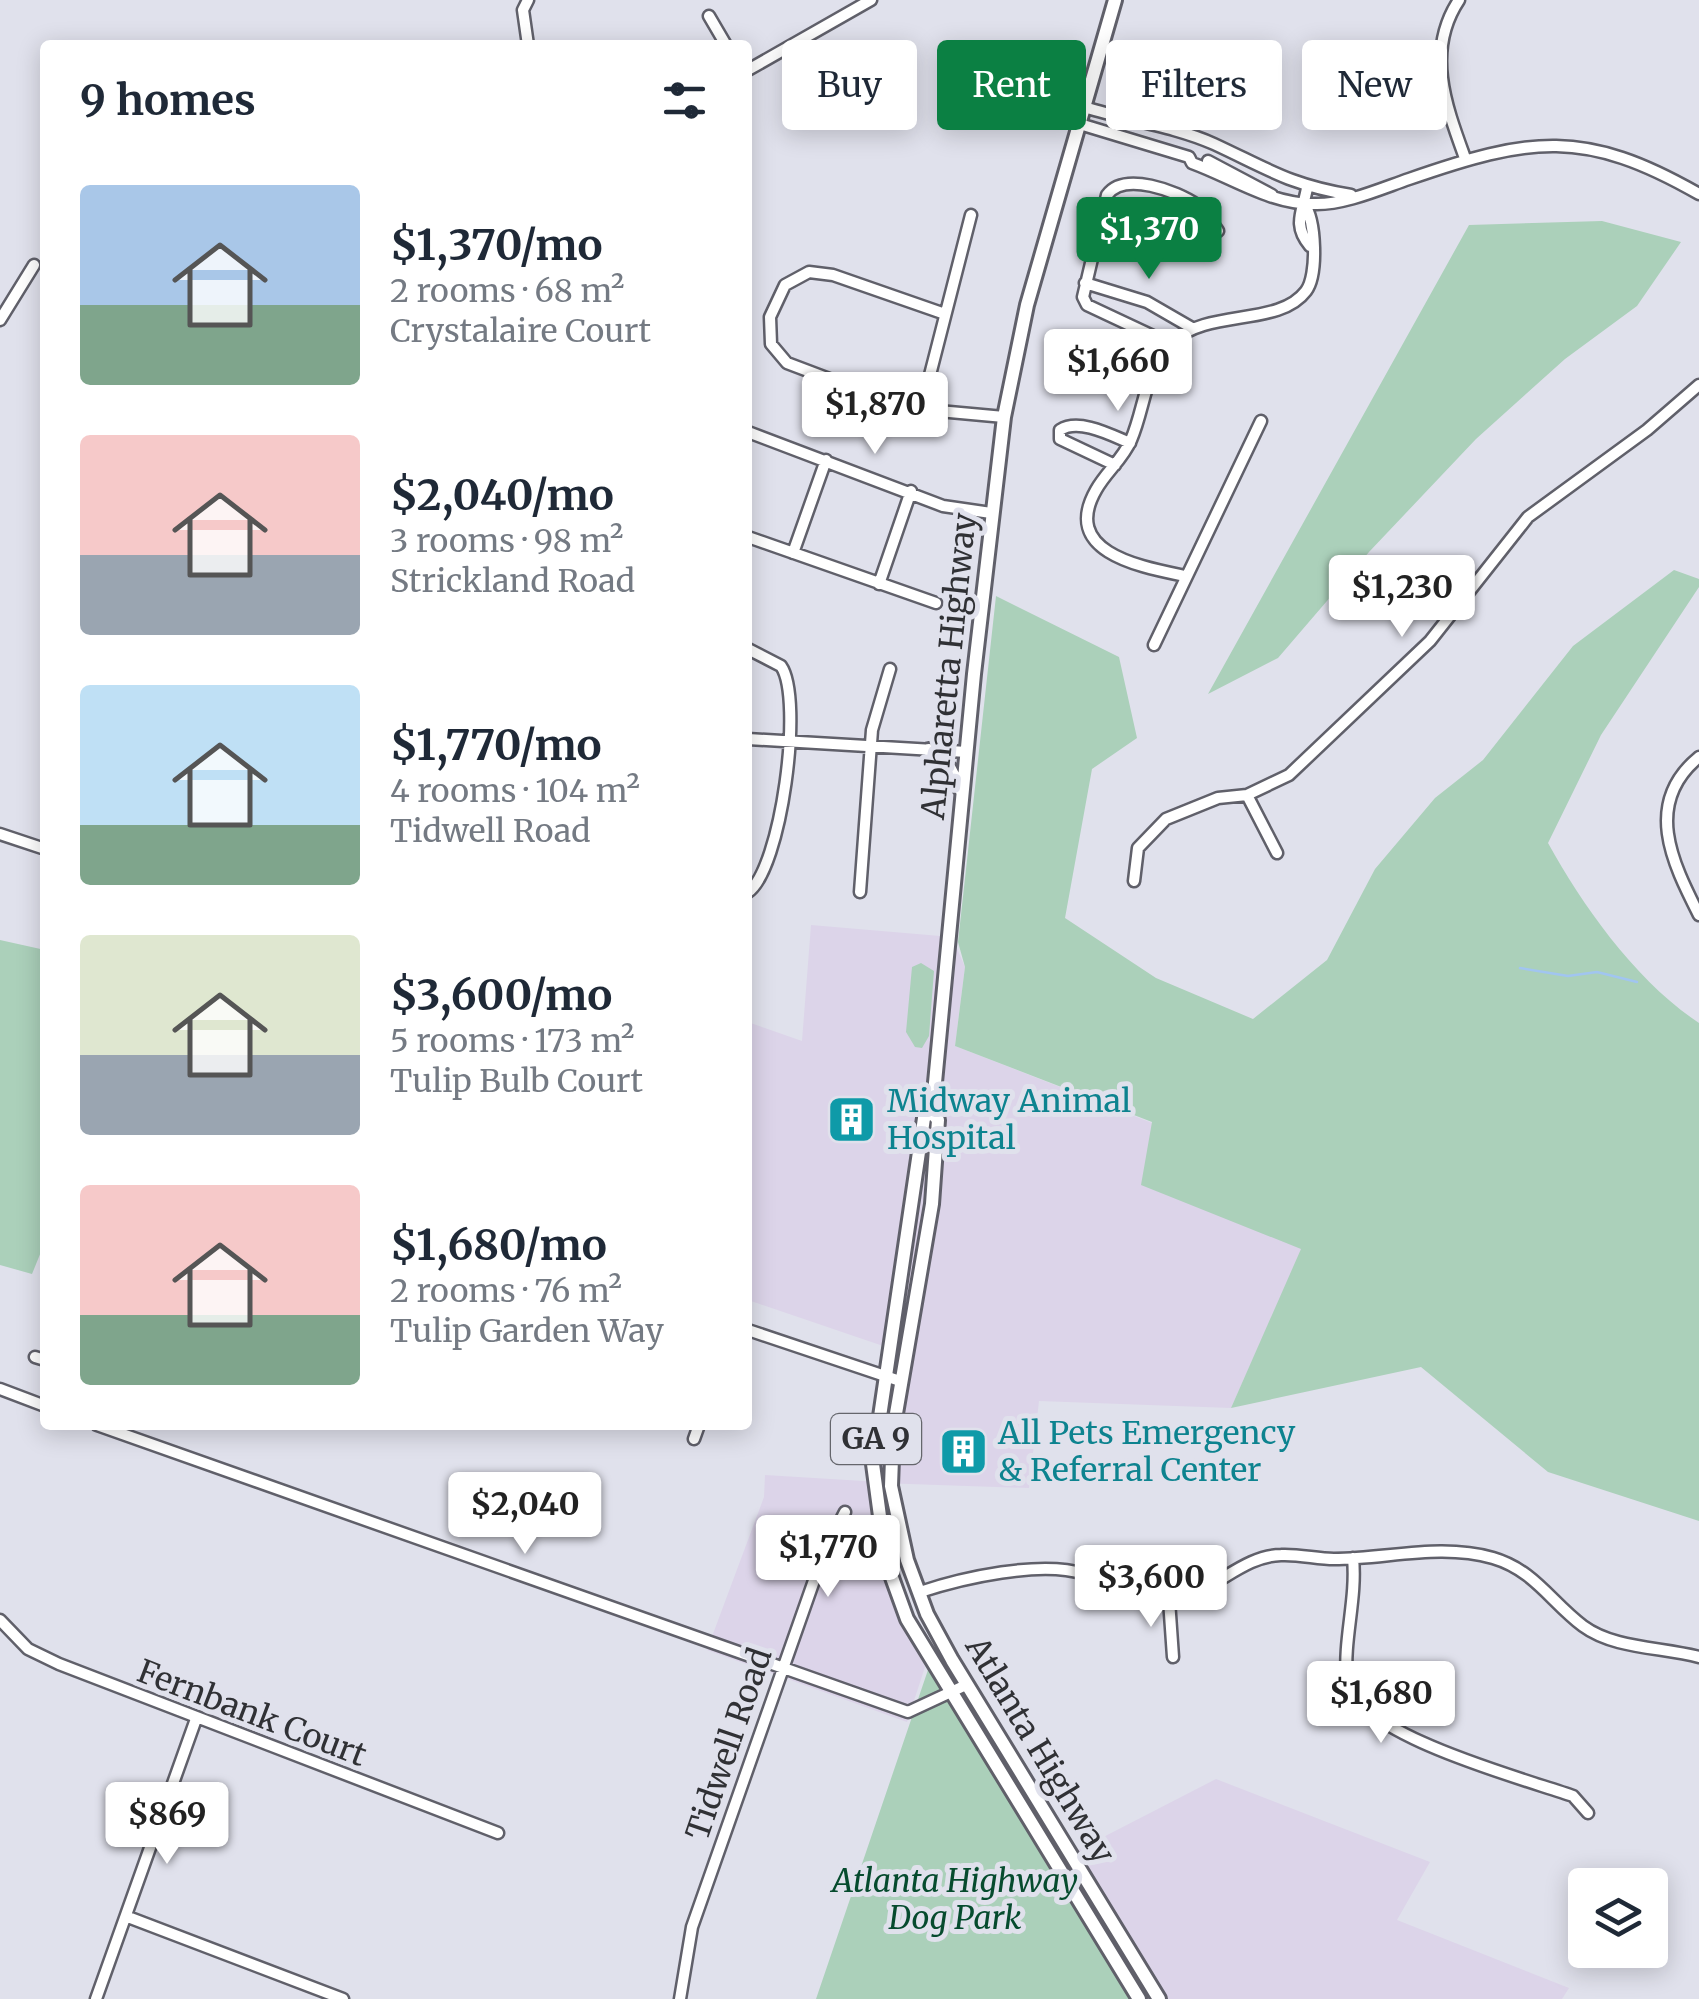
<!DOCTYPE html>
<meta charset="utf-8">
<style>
:root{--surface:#fff;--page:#f6f6f7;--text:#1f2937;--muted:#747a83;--accent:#0b8043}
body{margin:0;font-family:Merriweather,serif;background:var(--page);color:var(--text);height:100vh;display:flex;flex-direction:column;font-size:38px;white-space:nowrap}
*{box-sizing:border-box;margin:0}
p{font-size:32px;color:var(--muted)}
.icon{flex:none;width:55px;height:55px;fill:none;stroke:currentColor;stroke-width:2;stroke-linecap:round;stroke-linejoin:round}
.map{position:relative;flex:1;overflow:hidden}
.side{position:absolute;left:40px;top:40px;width:712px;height:1390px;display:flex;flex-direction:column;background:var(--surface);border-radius:10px;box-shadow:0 5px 25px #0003}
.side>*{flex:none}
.guide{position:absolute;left:782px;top:40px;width:765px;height:90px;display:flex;gap:20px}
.buttons{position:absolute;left:1568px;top:1868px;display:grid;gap:20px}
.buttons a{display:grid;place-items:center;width:100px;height:100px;border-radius:10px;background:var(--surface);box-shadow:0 5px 25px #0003;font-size:50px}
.price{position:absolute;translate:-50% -85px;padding:0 22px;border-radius:10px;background:#fff;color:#222;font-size:32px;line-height:65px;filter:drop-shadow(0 2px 5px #0008)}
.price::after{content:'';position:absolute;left:50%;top:60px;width:30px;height:22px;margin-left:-15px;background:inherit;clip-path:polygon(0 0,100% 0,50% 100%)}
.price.active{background:var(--accent);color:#fff}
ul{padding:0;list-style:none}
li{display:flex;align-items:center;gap:30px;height:250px;padding:0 40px}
li span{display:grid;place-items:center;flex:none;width:280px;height:200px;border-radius:10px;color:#555}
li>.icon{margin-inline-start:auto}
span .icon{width:120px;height:120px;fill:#fffc;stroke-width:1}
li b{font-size:42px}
h2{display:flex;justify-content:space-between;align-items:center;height:120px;padding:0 40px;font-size:42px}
.pill{padding:0 35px;border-radius:10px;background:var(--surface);box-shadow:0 5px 25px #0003;font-size:35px;line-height:90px}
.pill.active{background:var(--accent);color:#fff}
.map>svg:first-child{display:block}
.commercial{fill:#dcd4e9}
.green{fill:#abd0ba}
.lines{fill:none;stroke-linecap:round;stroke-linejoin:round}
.stream{stroke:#a1c5f0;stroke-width:2.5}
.minor-casing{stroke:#60606a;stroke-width:15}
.major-casing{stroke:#60606a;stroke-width:18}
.minor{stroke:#fff;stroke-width:10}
.major{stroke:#fff;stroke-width:12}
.labels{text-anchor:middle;stroke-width:10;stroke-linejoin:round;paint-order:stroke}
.shield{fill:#e0e1ec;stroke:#65666c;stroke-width:2.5}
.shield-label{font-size:30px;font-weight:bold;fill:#303135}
.street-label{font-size:32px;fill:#303135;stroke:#e0e1ec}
.culture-label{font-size:32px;fill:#0d838f;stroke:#e0e1ec;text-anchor:start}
.park-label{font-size:32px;font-style:italic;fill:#064b2e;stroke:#e0e1ec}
</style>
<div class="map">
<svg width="1699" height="1999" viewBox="0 0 1699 1999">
<rect width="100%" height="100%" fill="#e0e1ec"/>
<path class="commercial" d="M811,925L952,937L965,967L955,1046L1152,1123L1302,1249L1231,1408L1039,1401L1029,1488L880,1483L871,1538L890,1594L925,1667L907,1722L707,1650L764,1497L765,1475L880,1482L889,1348L748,1300V1022L802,1041Z
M1216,1779L1430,1862L1397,1920L1569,1988L1562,1999H1133L1049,1865Z"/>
<path class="green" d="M1602,221L1681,242L1637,306L1565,359L1476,439L1369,552L1278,658L1208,694L1469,225Z
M1674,570L1699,579V587L1601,735L1548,843C1584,908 1636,981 1699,1023V1521L1548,1472L1421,1367L1231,1408L1301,1249L1141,1185L1152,1122L955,1046L965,967L958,942L996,596L1119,657L1137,738L1092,769L1065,918L1156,978L1253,1019L1327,960L1375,869L1435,798L1483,760L1573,646Z
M0,940L45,950V1242L32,1274L0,1265Z
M921,963L934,971L929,1036L922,1048L915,1047L906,1032L912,967Z
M929,1667L1134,1999H816Z"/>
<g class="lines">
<path class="stream" d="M1520,968L1568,976L1597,972L1637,982"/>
<defs>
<path id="minor" d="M528,0L523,10L528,45
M1459,0C1425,51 1446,106 1465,158
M709,16L726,45
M748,70L871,0
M1087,108C1128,120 1176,127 1214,144C1268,169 1290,185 1351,195
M1083,125L1189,157L1192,163C1233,178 1270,204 1314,204C1344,205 1380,189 1409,179C1530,137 1584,128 1699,194
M1208,161L1272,195
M1307,188C1303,211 1292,225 1310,246
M1085,283L1147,302L1192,328
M945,314L833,275L809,272L785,285L770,317L771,344L787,363L906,408L1004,417
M0,320L34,265
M1170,344L1087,305L1083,297L1107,195C1124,171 1177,191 1197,205C1206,212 1212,222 1218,231
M921,410L971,215
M748,432L943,506L991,513
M1115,465L1060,439V430C1079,418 1111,435 1130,443
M748,537L936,603
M793,553L826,460
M1185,576C1142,567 1060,553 1096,490C1106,472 1123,459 1131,440C1145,408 1145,368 1172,342C1209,308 1279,327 1306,291C1318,275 1316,220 1304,204
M879,584L911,491
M1154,645L1261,421
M748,649L781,666C804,699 781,870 748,892
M748,739L967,752
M1699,757C1643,803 1672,862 1699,915
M1247,795L1277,853
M0,834L45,849
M1134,881L1138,848L1166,819L1218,798L1247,795L1289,775L1430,641L1528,517L1647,430L1699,385
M860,892L872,730L890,669
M748,1330L900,1381
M35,1357L45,1360
M0,1389L45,1406
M97,1425L908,1712L966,1685
M694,1439L699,1425
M1353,1558C1357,1599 1343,1640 1347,1680C1353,1734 1525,1779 1573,1796L1588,1813
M920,1592C962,1578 1041,1560 1084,1574C1113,1583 1138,1601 1170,1599C1211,1597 1239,1556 1281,1555C1299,1554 1317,1559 1334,1559C1387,1559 1440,1543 1493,1558C1534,1570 1551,1602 1583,1626C1614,1649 1662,1647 1699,1657
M1169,1600L1173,1657
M0,1620L28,1649L59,1664L498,1833
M128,1917L343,1999
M96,1999L196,1719
M680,1999L692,1927L823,1555L845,1512"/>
<path id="major" d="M1115,0L1027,305L1004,417L974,674L934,1093L931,1111L924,1118L873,1464L886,1561L907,1619L1139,1999
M929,750L950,769L961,790
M931,1111L938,1120L932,1204L893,1431L891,1486L907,1560L927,1614L952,1660L1159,1999"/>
</defs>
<use href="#minor" class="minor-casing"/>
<use href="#major" class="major-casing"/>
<use href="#minor" class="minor"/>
<use href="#major" class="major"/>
</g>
<defs>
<symbol id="building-square" viewBox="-11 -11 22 22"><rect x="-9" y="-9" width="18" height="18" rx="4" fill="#0f9aa8" stroke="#e0e1ec"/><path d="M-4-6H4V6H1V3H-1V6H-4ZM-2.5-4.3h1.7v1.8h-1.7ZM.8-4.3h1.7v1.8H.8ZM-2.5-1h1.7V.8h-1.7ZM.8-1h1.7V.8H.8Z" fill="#fff"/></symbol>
</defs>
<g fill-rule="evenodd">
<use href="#building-square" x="824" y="1092" width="55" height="55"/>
<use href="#building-square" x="936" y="1424" width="55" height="55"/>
</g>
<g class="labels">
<rect class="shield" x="831" y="1414" width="90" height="50" rx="8"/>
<g class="shield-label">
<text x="876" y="1449">GA 9</text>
</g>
<g class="street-label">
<text transform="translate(949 666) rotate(-84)" y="11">Alpharetta Highway</text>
<text transform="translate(252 1713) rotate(21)" y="11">Fernbank Court</text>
<text transform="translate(729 1744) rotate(-71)" y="11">Tidwell Road</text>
<text transform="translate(1040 1750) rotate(59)" y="11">Atlanta Highway</text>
</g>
<g class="culture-label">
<text x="887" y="1112">Midway Animal<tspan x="887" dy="37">Hospital</tspan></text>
<text x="998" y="1444">All Pets Emergency<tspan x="998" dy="37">&amp; Referral Center</tspan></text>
</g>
<g class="park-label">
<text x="955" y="1892">Atlanta Highway<tspan x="955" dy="37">Dog Park</tspan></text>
</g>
</g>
</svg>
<div class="buttons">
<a><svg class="icon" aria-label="layers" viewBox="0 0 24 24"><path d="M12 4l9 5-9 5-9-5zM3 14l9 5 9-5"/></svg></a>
</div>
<b class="price active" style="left:1149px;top:282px">$1,370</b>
<b class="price" style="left:1118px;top:414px">$1,660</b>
<b class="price" style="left:875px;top:457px">$1,870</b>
<b class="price" style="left:1402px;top:640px">$1,230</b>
<b class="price" style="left:525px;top:1557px">$2,040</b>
<b class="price" style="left:828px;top:1600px">$1,770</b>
<b class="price" style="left:1151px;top:1630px">$3,600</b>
<b class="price" style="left:1381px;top:1746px">$1,680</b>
<b class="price" style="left:167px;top:1867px">$869</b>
<div class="guide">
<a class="pill">Buy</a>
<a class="pill active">Rent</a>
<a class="pill">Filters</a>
<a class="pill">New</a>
</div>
<section class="side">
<h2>9 homes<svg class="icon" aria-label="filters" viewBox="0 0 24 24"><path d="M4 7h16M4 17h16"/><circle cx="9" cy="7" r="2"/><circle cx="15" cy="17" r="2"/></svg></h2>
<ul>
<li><span style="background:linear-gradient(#a9c7e8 60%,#7fa58c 0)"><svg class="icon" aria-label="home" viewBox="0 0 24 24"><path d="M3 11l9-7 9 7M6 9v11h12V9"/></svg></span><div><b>$1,370/mo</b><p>2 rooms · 68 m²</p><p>Crystalaire Court</p></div></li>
<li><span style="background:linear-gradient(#f6c9c9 60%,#9aa5b1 0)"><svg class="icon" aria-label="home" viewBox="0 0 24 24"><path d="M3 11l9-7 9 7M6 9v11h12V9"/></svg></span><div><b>$2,040/mo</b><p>3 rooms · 98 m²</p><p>Strickland Road</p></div></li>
<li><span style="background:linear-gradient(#bfe0f5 70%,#7fa58c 0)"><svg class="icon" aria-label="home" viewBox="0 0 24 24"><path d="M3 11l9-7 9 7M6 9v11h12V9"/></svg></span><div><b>$1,770/mo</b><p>4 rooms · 104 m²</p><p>Tidwell Road</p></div></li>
<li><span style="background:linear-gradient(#dfe7d0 60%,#9aa5b1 0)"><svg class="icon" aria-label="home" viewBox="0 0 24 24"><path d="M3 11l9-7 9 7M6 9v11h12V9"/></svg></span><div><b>$3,600/mo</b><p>5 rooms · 173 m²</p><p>Tulip Bulb Court</p></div></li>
<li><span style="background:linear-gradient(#f6c9c9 65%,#7fa58c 0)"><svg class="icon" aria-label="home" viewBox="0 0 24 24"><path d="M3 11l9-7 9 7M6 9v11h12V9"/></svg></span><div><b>$1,680/mo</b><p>2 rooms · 76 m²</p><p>Tulip Garden Way</p></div></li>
</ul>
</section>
</div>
